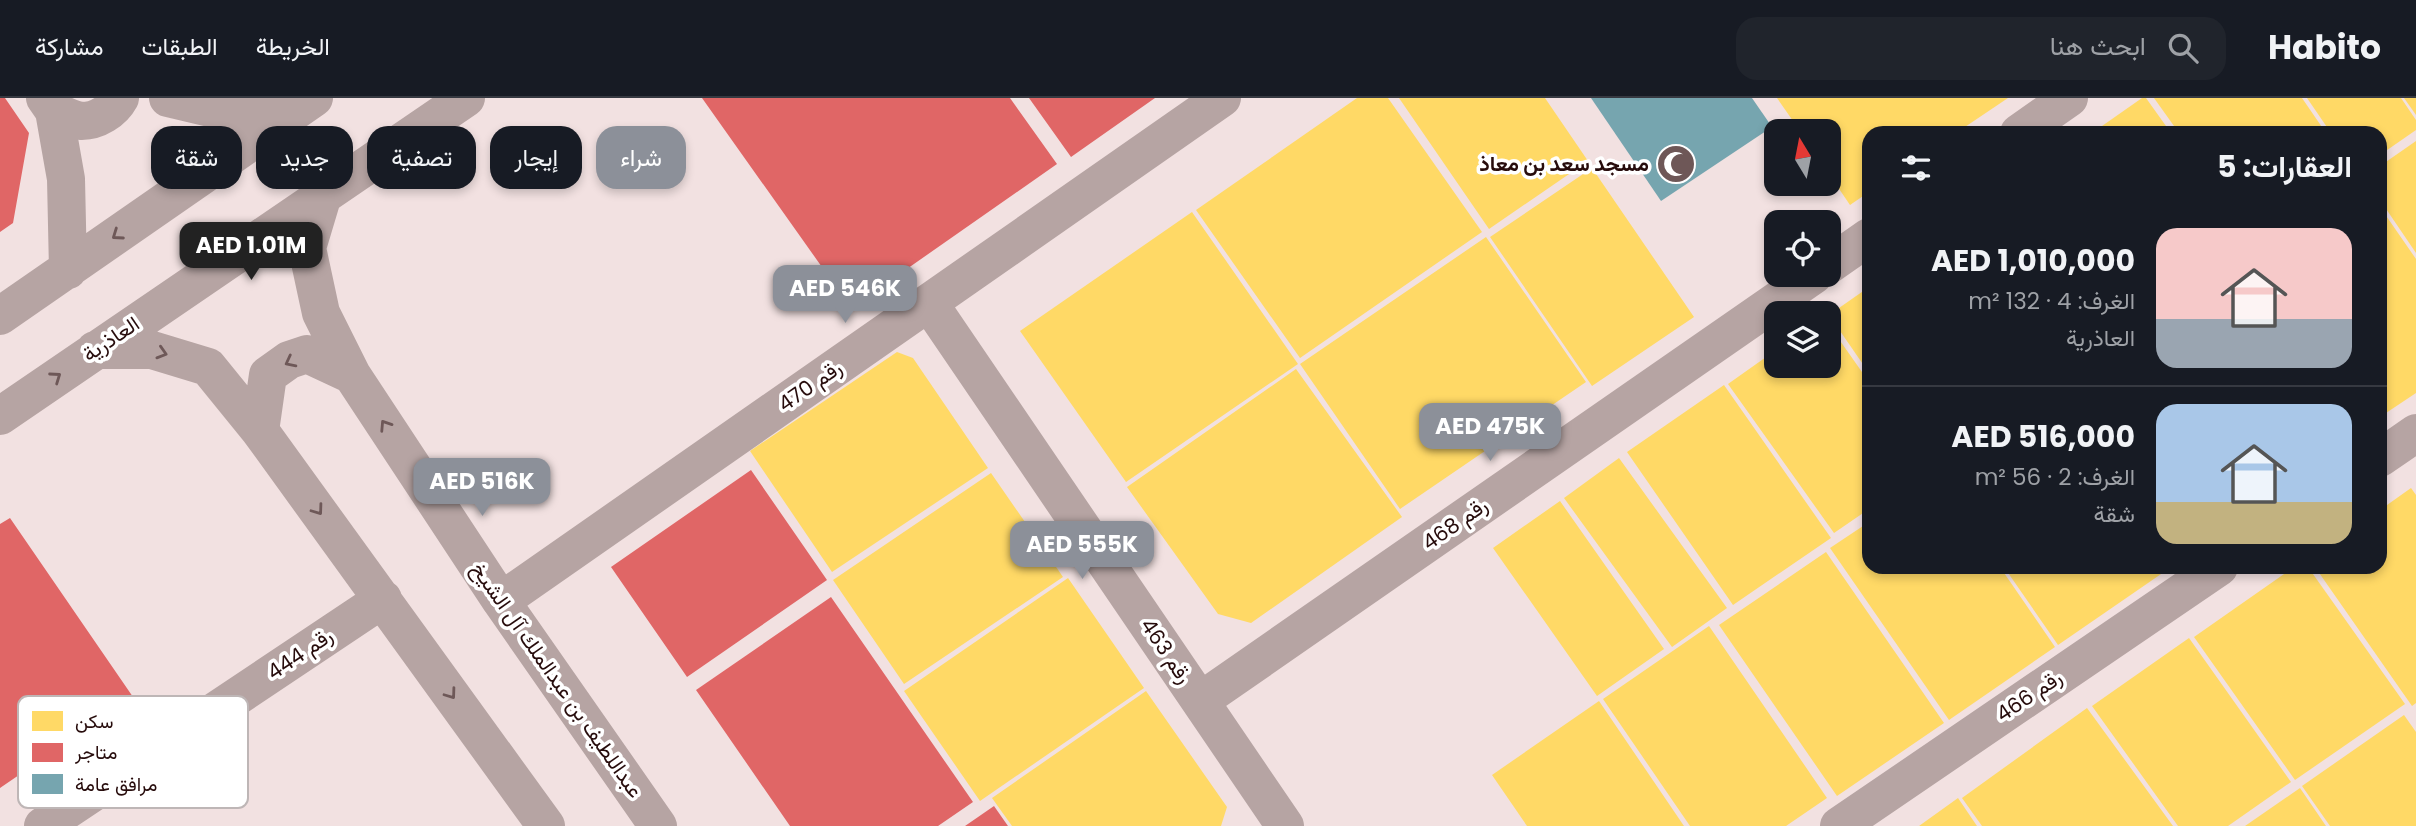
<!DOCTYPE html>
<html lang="ar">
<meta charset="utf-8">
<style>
:root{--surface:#171b24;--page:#20242c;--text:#f1f3f6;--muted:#9ea1a6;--line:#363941;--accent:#8c9099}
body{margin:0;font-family:Poppins,Vazirmatn,sans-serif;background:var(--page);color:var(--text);direction:rtl;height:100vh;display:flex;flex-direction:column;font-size:26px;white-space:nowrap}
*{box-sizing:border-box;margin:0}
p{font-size:23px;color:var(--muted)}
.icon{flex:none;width:38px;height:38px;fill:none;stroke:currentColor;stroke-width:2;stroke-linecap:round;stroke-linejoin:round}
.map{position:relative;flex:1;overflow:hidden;direction:ltr}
.drawer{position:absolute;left:1862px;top:28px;width:525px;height:448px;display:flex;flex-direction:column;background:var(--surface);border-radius:21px;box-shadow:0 4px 10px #0003;direction:rtl}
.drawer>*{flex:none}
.guide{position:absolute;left:21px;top:28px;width:665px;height:63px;direction:rtl;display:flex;gap:14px}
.needle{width:46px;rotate:350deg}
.tools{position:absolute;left:1764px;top:21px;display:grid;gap:14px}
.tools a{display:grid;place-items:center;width:77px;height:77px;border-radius:14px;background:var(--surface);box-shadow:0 4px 10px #0003;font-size:35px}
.price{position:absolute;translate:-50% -60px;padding:0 16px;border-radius:14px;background:var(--accent);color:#fff;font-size:23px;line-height:46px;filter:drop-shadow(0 2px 4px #0008)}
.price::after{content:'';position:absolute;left:50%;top:42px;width:21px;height:16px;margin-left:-10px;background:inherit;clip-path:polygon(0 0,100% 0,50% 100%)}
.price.selected{background:#222;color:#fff}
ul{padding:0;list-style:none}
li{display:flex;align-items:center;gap:21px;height:175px;padding:0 35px}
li+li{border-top:2px solid var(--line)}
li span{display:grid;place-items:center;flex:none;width:196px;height:140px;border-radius:21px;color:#555}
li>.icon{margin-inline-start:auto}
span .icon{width:84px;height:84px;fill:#fffc;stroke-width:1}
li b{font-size:30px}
h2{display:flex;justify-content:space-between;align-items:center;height:84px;padding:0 35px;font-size:30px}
.pill{padding:0 24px;border-radius:21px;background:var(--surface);box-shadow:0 4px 10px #0003;font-size:24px;line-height:63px}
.pill.selected{background:var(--accent);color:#fff}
header{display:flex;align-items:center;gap:42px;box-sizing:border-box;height:98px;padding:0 35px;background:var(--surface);border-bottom:2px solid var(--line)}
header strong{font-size:33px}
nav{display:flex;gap:38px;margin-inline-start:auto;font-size:24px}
.search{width:490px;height:63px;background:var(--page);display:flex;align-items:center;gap:18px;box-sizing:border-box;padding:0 24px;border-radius:21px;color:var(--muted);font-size:26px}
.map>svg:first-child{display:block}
.homes{fill:#ffd966}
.shops{fill:#e06666}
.public{fill:#76a5af}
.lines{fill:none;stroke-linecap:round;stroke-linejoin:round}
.minor{stroke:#b6a4a3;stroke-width:38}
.oneway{stroke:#6e5858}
.labels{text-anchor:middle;stroke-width:7;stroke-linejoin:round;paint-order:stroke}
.poi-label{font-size:21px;font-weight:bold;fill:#270c0c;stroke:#fff;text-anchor:end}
.street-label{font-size:21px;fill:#270c0c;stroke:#fff}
.key{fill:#fff;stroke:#beb6b6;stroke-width:2}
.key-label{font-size:19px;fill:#270c0c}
</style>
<header>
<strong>Habito</strong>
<div class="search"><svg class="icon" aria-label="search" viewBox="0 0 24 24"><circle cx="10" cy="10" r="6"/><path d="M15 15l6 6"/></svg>ابحث هنا</div>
<nav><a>الخريطة</a><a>الطبقات</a><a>مشاركة</a></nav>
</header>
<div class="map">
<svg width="2416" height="728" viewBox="0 0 2416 728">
<rect width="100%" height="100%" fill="#f2e1e1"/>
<path class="homes" d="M1357,0H1388L1482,134L1300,260L1196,112Z
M1399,0H1545L1588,63L1489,131Z
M1777,0H2008L1956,35H1869V94L1850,107L1829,76V33H1800Z
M2142,0H2146L2171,35H2092Z
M2154,0H2302L2326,35H2179Z
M2307,0H2401L2416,22V32L2380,57V35H2331Z
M2404,0H2416V17Z
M2416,43V155L2380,102V68Z
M1592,70L1694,219L1592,288L1490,139Z
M2380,109L2416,161V295L2380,319Z
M1192,114L1298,266L1126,384L1020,233Z
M1486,139L1586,284L1400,411L1300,266Z
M1869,189V275L1829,217Z
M1829,227L1869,284V411L1834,435L1728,286L1776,252V268H1829Z
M897,254L913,260L988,370L832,474L750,353Z
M1296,271L1402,419L1251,525L1218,516L1127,389Z
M1724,287L1831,440L1733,507L1627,354Z
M1619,360L1727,510L1672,549L1564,400Z
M991,375L1063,479L904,586L833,482Z
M2411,390L2416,397V605L2412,608L2315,469H2380V412Z
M1560,403L1664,551L1597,598L1493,450Z
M1869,424V469H2000L2055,549L1949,622L1830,450Z
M1826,454L1944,625L1837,698L1719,527Z
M2004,469H2161L2164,474L2058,547Z
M2294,469H2308L2405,606L2295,682L2194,539Z
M1068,480L1144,590L980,703L904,593Z
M1709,528L1827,700L1786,728H1690L1603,601Z
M2189,540L2291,684L2228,728H2178L2092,608Z
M1146,593L1227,709L1221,728H1012L992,700Z
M1599,603L1684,728H1527L1492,677Z
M2087,610L2173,728H1982L1962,700Z
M2404,617L2416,634V728H2330L2302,688Z
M2300,690L2326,728H2245Z
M1958,700L1977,728H1919Z"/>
<path class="shops" d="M0,0H5L29,35L13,125L0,134Z
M702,0H1010L1057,66L851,210Z
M1029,0H1155L1071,59Z
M751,372L827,482L687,579L611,469Z
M10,420L133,599L0,690V426Z
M831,499L973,704L938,728H790L696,592Z
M994,708L1008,728H965Z"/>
<path class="public" d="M1591,0H1752L1772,29L1661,103Z"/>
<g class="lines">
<path class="minor" d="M45,0L54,13L66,81L68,172
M168,0L227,14L289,16
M54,13C62,16 73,22 82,23C97,23 113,13 120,0
M2019,35L2069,0
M322,100L307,150L321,215L352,277L501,503L658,728
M1829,167L1869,139
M929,205L1285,728
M0,218L314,0
M95,252H152L208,269L260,333L546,728
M0,318L466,0
M260,333L268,277L289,262L307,256L352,277
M2380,360L2416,335
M501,503L1222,0
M1200,603L1814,177
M43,728L383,501
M1839,728L2219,469"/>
</g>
<defs><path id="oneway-chevron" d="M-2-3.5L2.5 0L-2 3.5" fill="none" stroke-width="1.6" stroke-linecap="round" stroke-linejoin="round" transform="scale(1.75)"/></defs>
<g class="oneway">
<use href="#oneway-chevron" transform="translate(117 137) rotate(145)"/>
<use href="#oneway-chevron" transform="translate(162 255) rotate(17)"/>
<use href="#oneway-chevron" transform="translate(290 264) rotate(153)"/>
<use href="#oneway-chevron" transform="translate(56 279) rotate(-35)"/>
<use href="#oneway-chevron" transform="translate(385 327) rotate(-123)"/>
<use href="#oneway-chevron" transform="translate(318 412) rotate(54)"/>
<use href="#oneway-chevron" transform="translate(451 596) rotate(54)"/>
</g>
<defs>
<symbol id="mosque-disc" viewBox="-11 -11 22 22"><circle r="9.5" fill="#6e5757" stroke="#fff"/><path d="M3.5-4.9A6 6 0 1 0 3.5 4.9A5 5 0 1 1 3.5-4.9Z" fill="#fff"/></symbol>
</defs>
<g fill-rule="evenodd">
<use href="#mosque-disc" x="1654" y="44" width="44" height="44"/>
</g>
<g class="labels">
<g class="poi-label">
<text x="1649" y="73">مسجد سعد بن معاذ</text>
</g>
<g class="street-label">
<text transform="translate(111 241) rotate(-34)" y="7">العاذرية</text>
<text transform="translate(810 288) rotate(-35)" y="7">رقم 470</text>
<text transform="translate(1455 426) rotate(-35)" y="7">رقم 468</text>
<text transform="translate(1166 553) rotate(56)" y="7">رقم 463</text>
<text transform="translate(300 556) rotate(-34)" y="7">رقم 444</text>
<text transform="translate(557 582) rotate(55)" y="7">عبداللطيف بن عبدالملك آل الشيخ</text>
<text transform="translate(2029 598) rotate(-34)" y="7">رقم 466</text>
</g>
</g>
<rect x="18" y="598" width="230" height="112" rx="10" class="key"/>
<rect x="32" y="613" width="31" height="20" fill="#ffd966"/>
<rect x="32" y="645" width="31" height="19" fill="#e06666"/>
<rect x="32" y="676" width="31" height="20" fill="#76a5af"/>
<g class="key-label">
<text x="75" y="630">سكن</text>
<text x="75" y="661">متاجر</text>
<text x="75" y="693">مرافق عامة</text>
</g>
</svg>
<div class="tools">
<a><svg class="needle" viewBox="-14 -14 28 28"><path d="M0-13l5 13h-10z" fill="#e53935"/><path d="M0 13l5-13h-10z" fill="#9ea1a6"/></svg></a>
<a><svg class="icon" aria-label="locate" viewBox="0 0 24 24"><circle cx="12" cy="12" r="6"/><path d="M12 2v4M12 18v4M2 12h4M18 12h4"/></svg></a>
<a><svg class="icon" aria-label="layers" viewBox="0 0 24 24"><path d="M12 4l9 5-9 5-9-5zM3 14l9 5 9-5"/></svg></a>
</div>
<b class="price selected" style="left:251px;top:184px">AED 1.01M</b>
<b class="price" style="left:845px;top:227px">AED 546K</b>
<b class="price" style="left:1490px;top:365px">AED 475K</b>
<b class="price" style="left:482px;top:420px">AED 516K</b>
<b class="price" style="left:1082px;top:483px">AED 555K</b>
<div class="guide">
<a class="pill selected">شراء</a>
<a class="pill">إيجار</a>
<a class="pill">تصفية</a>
<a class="pill">جديد</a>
<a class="pill">شقة</a>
</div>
<section class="drawer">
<h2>العقارات: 5<svg class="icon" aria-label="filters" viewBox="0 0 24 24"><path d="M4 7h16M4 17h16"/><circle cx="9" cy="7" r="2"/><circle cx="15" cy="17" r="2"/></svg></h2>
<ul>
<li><span style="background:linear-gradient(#f6c9c9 65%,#9aa5b1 0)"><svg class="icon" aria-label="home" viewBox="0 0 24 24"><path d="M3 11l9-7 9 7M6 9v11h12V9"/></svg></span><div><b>AED 1,010,000</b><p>الغرف: 4 · 132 m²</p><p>العاذرية</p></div></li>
<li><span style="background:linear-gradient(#a9c7e8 70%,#c2b280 0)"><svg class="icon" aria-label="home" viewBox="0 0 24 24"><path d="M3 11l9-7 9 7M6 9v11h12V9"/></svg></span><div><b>AED 516,000</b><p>الغرف: 2 · 56 m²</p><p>شقة</p></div></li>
</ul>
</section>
</div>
